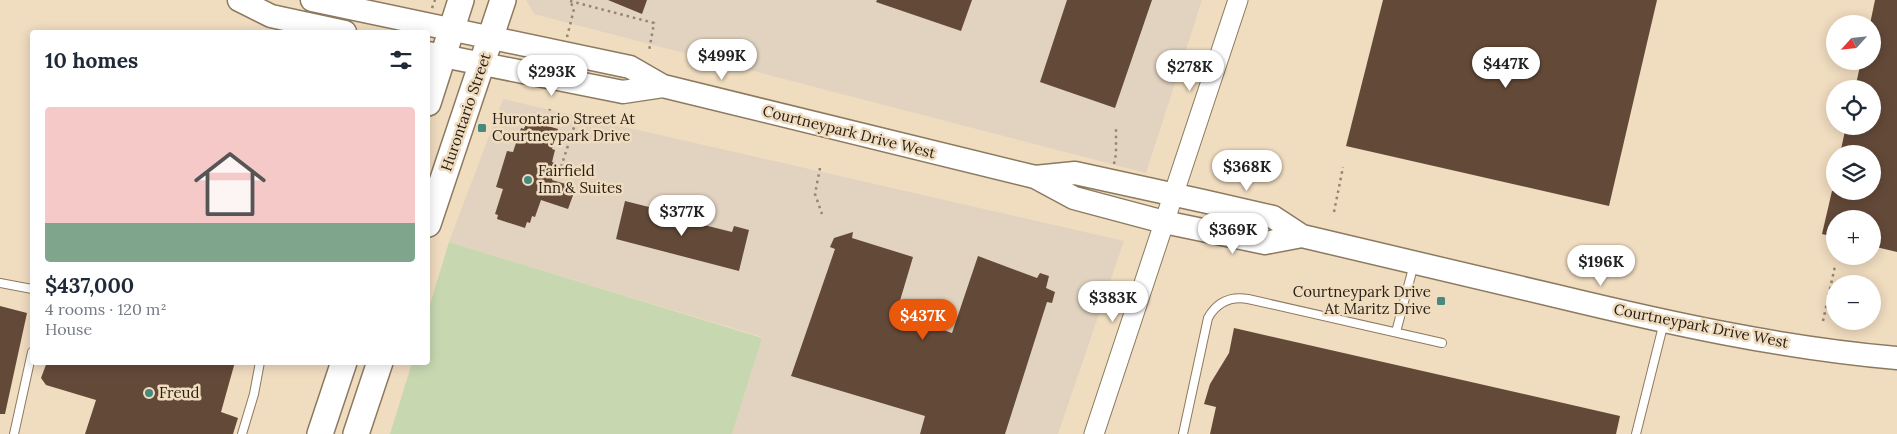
<!DOCTYPE html>
<meta charset="utf-8">
<style>
:root{--surface:#fff;--page:#f6f6f7;--text:#1f2937;--muted:#747a83;--line:#e0e1e3;--accent:#ea580c}
body{margin:0;font-family:Lora,serif;background:var(--page);color:var(--text);height:100vh;display:flex;flex-direction:column;font-size:19px;white-space:nowrap}
*{box-sizing:border-box;margin:0}
p{font-size:16px;color:var(--muted)}
.icon{flex:none;width:28px;height:28px;fill:none;stroke:currentColor;stroke-width:2;stroke-linecap:round;stroke-linejoin:round}
.map{position:relative;flex:1;overflow:hidden}
.sheet{position:absolute;left:30px;top:30px;width:400px;height:335px;display:flex;flex-direction:column;background:var(--surface);border-radius:5px;box-shadow:0 2px 12px #0003}
.sheet>*{flex:none}
.needle{width:32px;rotate:243deg}
.buttons{position:absolute;left:1826px;top:15px;display:grid;gap:10px}
.buttons a{display:grid;place-items:center;width:55px;height:55px;border-radius:50%;background:var(--surface);box-shadow:0 2px 12px #0003;font-size:25px}
.price{position:absolute;translate:-50% -42px;padding:0 11px;border-radius:18px;background:#fff;color:#222;font-size:16px;line-height:32px;filter:drop-shadow(0 1px 2px #0008)}
.price::after{content:'';position:absolute;left:50%;top:30px;width:15px;height:11px;margin-left:-8px;background:inherit;clip-path:polygon(0 0,100% 0,50% 100%)}
.price.active{background:var(--accent);color:#fff}
ul{padding:0;list-style:none}
li{display:grid;align-content:center;gap:10px;height:265px;padding:0 15px}
li+li{border-top:1px solid var(--line)}
li span{display:grid;place-items:center;height:155px;border-radius:5px;color:#555}
li>.icon{margin-inline-start:auto}
span .icon{width:90px;height:90px;fill:#fffc;stroke-width:1}
li b{font-size:21px}
h2{display:flex;justify-content:space-between;align-items:center;height:60px;padding:0 15px;font-size:21px}
.map>svg:first-child{display:block}
.commercial{fill:#e2d3c0}
.green{fill:#c7d8b1}
.building{fill:#634938}
.lines{fill:none;stroke-linecap:round;stroke-linejoin:round}
.service-casing{stroke:#8c7a60;stroke-width:10}
.tertiary-casing{stroke:#8c7a60;stroke-width:21}
.secondary-casing{stroke:#8c7a60;stroke-width:25}
.primary-casing{stroke:#8c7a60;stroke-width:28}
.path{stroke:#948571;stroke-width:2.5;stroke-dasharray:2.5 4;stroke-linecap:butt}
.service{stroke:#fff;stroke-width:8}
.tertiary{stroke:#fff;stroke-width:19}
.secondary{stroke:#fff;stroke-width:22}
.primary{stroke:#fff;stroke-width:25}
.poi-dot{fill:#468a7f;stroke:#f0dcbf;stroke-width:2}
.labels{text-anchor:middle;stroke-width:5;stroke-linejoin:round;paint-order:stroke}
.street-label{font-size:15px;fill:#271f15;stroke:#f0dcbf}
.poi-label{font-size:15px;fill:#271f15;stroke:#f0dcbf;text-anchor:start}
</style>
<div class="map">
<svg width="1897" height="434" viewBox="0 0 1897 434">
<rect width="100%" height="100%" fill="#f0dcbf"/>
<path class="commercial" d="M526,0H1202L1146,173L534,14Z
M503,99L1124,241L1058,434H732L762,337L449,242Z"/>
<path class="green" d="M449,242L762,338L732,434H390L412,363L428,362V311Z"/>
<path class="building" d="M608,0H647L642,14Z
M877,0H972L961,31L876,2Z
M1067,0H1152L1115,108L1040,82Z
M1383,0H1657L1609,206L1346,146Z
M1875,0H1897V252L1872,246V219H1835V237L1822,234L1832,191H1872V154H1840L1846,126H1872V89H1855L1861,61H1872V24H1870Z
M527,120L558,129L552,149L555,150L552,162L557,164L552,180L576,187L568,209L541,200L535,217L532,216L530,223L527,222L525,228L497,219L498,215L495,214L503,189L496,187L507,151L513,152L521,128L524,129Z
M625,201L653,208L652,212L732,232L734,226L749,230L739,271L616,239Z
M853,232L852,238L913,257L896,314L952,333L978,256L1037,278L1040,273L1049,276L1046,288L1055,292L1052,303L1047,302L1005,434H920L925,416L791,376L835,249L830,247L834,238Z
M0,306L27,313L5,414H0Z
M1234,328L1620,416L1616,434H1210L1216,407L1204,404L1210,384L1229,353Z
M47,362H235L221,412L238,418L233,434H85L96,400L46,385L41,378Z"/>
<g class="lines">
<defs>
<path id="service" d="M0,283L32,289
M1396,332L1414,264
M14,434L32,352
M242,434L254,394L260,362
M1183,434L1208,318C1217,302 1230,296 1248,299L1442,343
M1636,434L1664,322"/>
<path id="tertiary" d="M1094,434L1238,0"/>
<path id="secondary" d="M239,0L271,16L345,32
M312,0L630,67L663,86L1035,177L1074,198L1164,222L1265,243L1302,236
M428,53L623,92L663,86
M1035,177L1075,173L1203,201L1273,217L1302,236C1386,256 1471,276 1556,296C1668,323 1781,348 1897,358"/>
<path id="primary" d="M428,103L461,0
M428,224L503,0
M320,434L344,362
M356,434L380,362"/>
</defs>
<use href="#service" class="service-casing"/>
<use href="#tertiary" class="tertiary-casing"/>
<use href="#secondary" class="secondary-casing"/>
<use href="#primary" class="primary-casing"/>
<path class="path" d="M570,1L654,23L649,51
M432,8L435,0
M567,37L574,9L570,1
M546,123L550,109
M558,138L569,141
M1114,164L1116,154V128
M820,168L815,194L822,214
M559,173L578,115
M1334,212L1343,167
M1823,321L1835,266"/>
<use href="#service" class="service"/>
<use href="#tertiary" class="tertiary"/>
<use href="#secondary" class="secondary"/>
<use href="#primary" class="primary"/>
</g>
<g class="poi-dot">
<rect x="477" y="123" width="10" height="10" rx="2.5"/>
<circle cx="528" cy="180" r="5"/>
<rect x="1436" y="296" width="10" height="10" rx="2.5"/>
<circle cx="149" cy="393" r="5"/>
</g>
<g class="labels">
<g class="street-label">
<text transform="translate(466 112) rotate(-71)" y="5">Hurontario Street</text>
<text transform="translate(849 132) rotate(14)" y="5">Courtneypark Drive West</text>
<text transform="translate(1701 326) rotate(11)" y="5">Courtneypark Drive West</text>
</g>
<g class="poi-label">
<text x="492" y="124">Hurontario Street At<tspan x="492" dy="17">Courtneypark Drive</tspan></text>
<text x="538" y="176">Fairfield<tspan x="538" dy="17">Inn &amp; Suites</tspan></text>
<text x="1431" y="297" text-anchor="end">Courtneypark Drive<tspan x="1431" dy="17">At Maritz Drive</tspan></text>
<text x="159" y="398">Freud</text>
</g>
</g>
</svg>
<div class="buttons">
<a><svg class="needle" viewBox="-14 -14 28 28"><path d="M0-13l5 13h-10z" fill="#e53935"/><path d="M0 13l5-13h-10z" fill="#747a83"/></svg></a>
<a><svg class="icon" aria-label="locate" viewBox="0 0 24 24"><circle cx="12" cy="12" r="6"/><path d="M12 2v4M12 18v4M2 12h4M18 12h4"/></svg></a>
<a><svg class="icon" aria-label="layers" viewBox="0 0 24 24"><path d="M12 4l9 5-9 5-9-5zM3 14l9 5 9-5"/></svg></a>
<a>+</a>
<a>−</a>
</div>
<b class="price" style="left:722px;top:81px">$499K</b>
<b class="price" style="left:1506px;top:89px">$447K</b>
<b class="price" style="left:1190px;top:92px">$278K</b>
<b class="price" style="left:552px;top:97px">$293K</b>
<b class="price" style="left:1247px;top:192px">$368K</b>
<b class="price" style="left:682px;top:237px">$377K</b>
<b class="price" style="left:1233px;top:255px">$369K</b>
<b class="price" style="left:1601px;top:287px">$196K</b>
<b class="price" style="left:1113px;top:323px">$383K</b>
<b class="price active" style="left:923px;top:341px">$437K</b>
<section class="sheet">
<h2>10 homes<svg class="icon" aria-label="filters" viewBox="0 0 24 24"><path d="M4 7h16M4 17h16"/><circle cx="9" cy="7" r="2"/><circle cx="15" cy="17" r="2"/></svg></h2>
<ul>
<li><span style="background:linear-gradient(#f6c9c9 75%,#7fa58c 0)"><svg class="icon" aria-label="home" viewBox="0 0 24 24"><path d="M3 11l9-7 9 7M6 9v11h12V9"/></svg></span><div><b>$437,000</b><p>4 rooms · 120 m²</p><p>House</p></div></li>
</ul>
</section>
</div>
